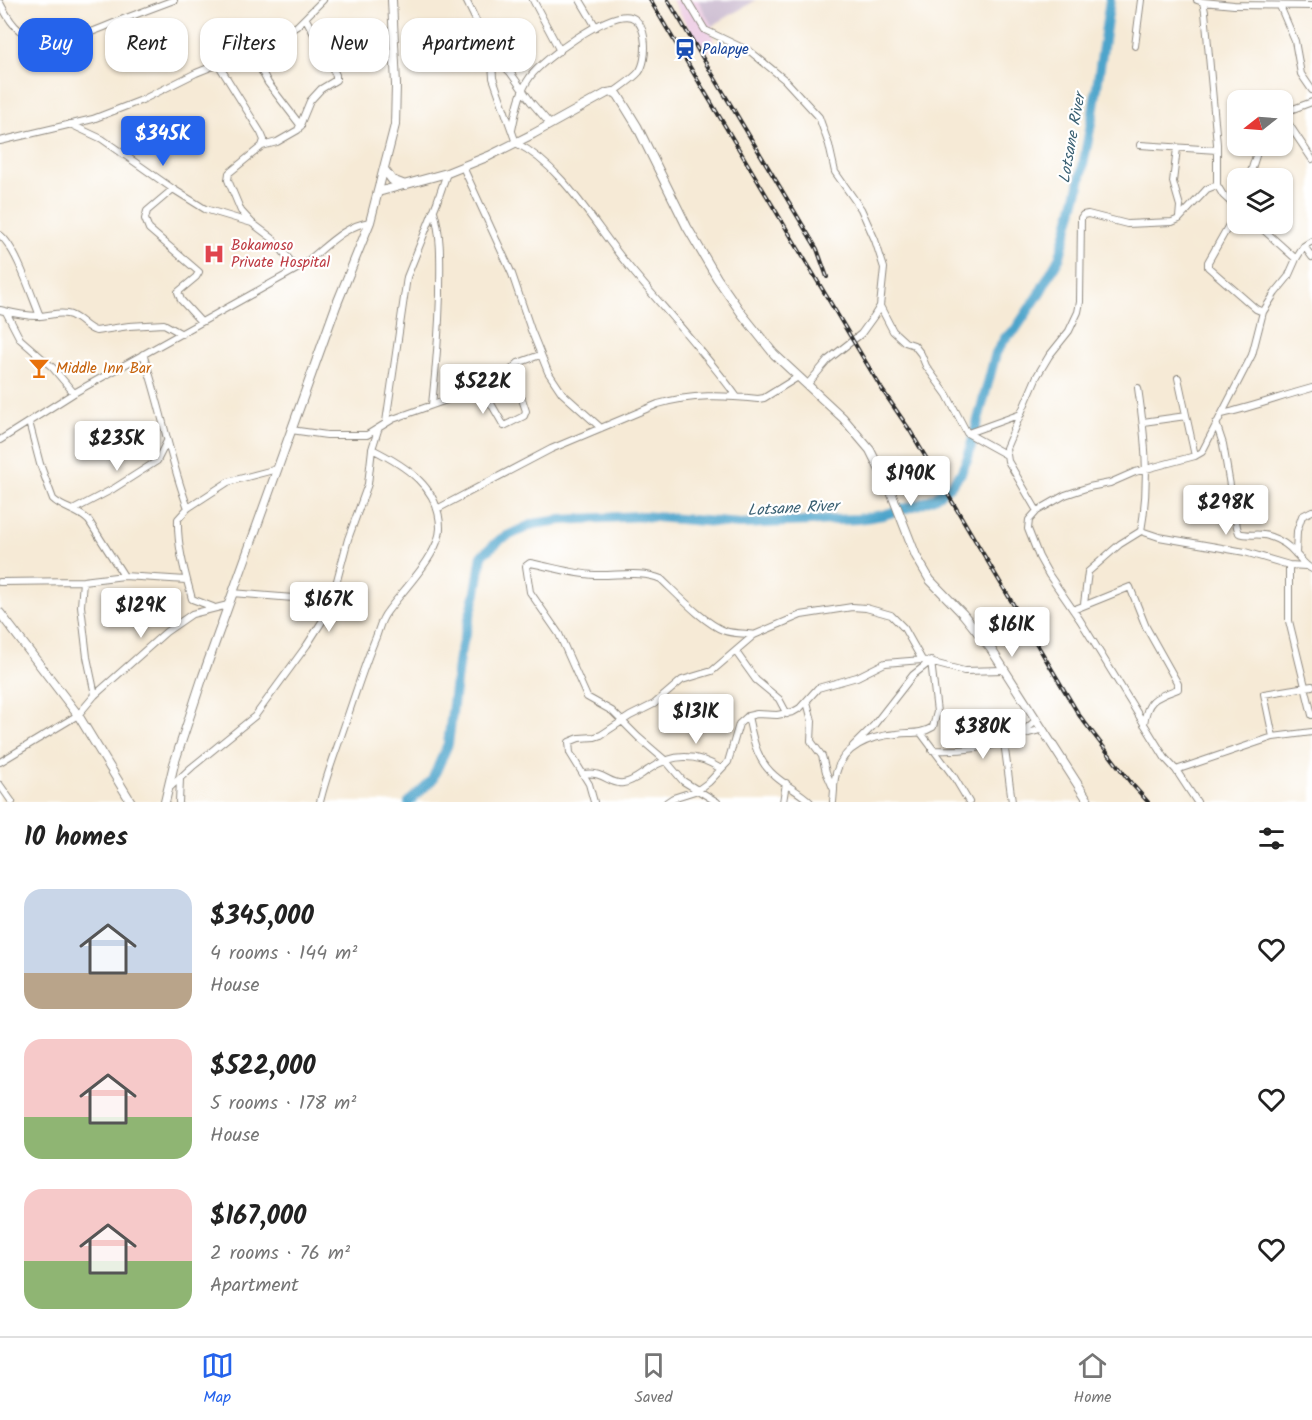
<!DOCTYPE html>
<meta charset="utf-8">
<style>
:root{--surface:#fff;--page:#f6f6f6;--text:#222;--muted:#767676;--line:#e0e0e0;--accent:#2563eb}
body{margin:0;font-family:Kalam,sans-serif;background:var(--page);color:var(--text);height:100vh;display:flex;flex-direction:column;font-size:22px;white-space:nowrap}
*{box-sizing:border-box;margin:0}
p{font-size:20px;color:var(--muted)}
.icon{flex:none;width:33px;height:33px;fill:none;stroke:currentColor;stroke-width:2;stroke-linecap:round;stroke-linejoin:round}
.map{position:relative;height:802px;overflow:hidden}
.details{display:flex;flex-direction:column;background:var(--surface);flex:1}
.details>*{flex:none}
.top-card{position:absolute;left:18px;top:18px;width:600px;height:54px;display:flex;gap:12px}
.needle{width:39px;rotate:253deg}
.tools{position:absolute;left:1227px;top:90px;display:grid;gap:12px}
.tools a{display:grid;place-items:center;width:66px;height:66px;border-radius:12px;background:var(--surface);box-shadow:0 2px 4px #0004;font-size:30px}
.price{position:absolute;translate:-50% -51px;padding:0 14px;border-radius:6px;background:#fff;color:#222;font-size:20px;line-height:39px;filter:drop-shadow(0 2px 3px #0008)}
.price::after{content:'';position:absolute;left:50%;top:36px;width:18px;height:14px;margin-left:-9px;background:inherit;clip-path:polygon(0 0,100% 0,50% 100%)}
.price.on{background:var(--accent);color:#fff}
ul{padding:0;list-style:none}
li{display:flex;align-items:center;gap:18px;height:150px;padding:0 24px}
li span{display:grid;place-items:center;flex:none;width:168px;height:120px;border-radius:18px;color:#555}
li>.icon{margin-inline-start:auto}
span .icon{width:72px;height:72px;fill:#fffc;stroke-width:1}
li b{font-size:26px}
h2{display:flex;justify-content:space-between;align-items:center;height:72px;padding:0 24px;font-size:26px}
.tag{padding:0 21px;border-radius:18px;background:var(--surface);box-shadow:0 2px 4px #0004;font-size:21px;line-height:54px}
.tag.on{background:var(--accent);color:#fff}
.tabs{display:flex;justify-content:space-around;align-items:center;height:84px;border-top:2px solid var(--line);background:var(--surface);font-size:16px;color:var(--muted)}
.tabs a{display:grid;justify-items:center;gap:3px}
.tabs .on{color:var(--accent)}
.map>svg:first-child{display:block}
.built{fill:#efd0e6}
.industrial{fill:#cdbed2}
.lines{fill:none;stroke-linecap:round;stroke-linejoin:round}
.river{stroke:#4ea4cb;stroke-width:10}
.street-casing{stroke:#908a80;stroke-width:8}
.secondary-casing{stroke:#908a80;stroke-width:10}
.street{stroke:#fff;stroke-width:6}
.secondary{stroke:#fff;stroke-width:8}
.rail-casing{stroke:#2b2b2b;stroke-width:4}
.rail{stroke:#fff;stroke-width:1.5;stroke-dasharray:4.5;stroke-linecap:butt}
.labels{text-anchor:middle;stroke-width:4.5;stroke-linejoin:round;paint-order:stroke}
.transit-label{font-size:15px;fill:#164399;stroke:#fff;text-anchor:start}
.health-label{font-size:15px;fill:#be3a42;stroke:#fff;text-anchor:start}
.food-label{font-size:15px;fill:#c56008;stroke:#fff;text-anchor:start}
.water-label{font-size:16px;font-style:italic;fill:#3b6173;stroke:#fff}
</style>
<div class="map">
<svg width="1312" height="802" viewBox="0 0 1312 802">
<rect width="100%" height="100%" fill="#fff"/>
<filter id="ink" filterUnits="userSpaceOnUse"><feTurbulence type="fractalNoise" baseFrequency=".0167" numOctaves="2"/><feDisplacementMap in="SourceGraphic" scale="12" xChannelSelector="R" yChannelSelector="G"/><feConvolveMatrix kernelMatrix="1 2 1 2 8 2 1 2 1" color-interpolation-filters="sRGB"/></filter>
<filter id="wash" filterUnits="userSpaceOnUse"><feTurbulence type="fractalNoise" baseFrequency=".008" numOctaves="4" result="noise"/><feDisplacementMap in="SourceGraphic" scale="24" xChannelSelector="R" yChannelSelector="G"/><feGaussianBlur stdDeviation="1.35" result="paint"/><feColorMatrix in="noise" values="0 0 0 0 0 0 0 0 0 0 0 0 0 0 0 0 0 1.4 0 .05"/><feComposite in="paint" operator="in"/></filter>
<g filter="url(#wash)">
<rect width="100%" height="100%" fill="#f6ead6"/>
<path class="built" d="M672,0H698L712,26L714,48L704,53Z"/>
<path class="industrial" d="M698,0H756L712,26Z"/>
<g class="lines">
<path class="river" d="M409,802L432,780L448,744L459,657L476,592L482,555L501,539L533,524L561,520L643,516L740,524L858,519L883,515L917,505L934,498L950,486L961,473L968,457L996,353L1005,338L1015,330L1039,294L1060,256L1079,186L1093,113L1110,0"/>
</g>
</g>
<g filter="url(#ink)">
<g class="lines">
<defs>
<path id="street" d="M466,0L487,43L492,63L493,78L516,143C562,166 594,224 626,263C663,308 703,350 737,397
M533,0L560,51
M580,0L596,27
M687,0L705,30L751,52L785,80L819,117L829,145L835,172L861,209L875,240L884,268L880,306L874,316L861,334L829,359L807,385
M1197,0L1203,2L1205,12L1217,144V185L1223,195L1238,209
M1203,2L1234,5L1312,6
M0,3C5,12 10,23 19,30C53,54 93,31 126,18C142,12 158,6 174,0
M1280,6L1295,41L1301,74L1312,90
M1135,46L1141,0
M251,51L268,83L301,126
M490,53L510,72L531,102L550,124
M218,64L261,133L264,140L262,146
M1282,113L1312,102
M1282,114L1312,159
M70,124L102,139L173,189L205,209L252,223
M512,130C516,112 519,92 530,77C543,59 609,10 631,17C648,23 648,60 639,72C633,79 622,86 614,92
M0,141L93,119L142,100L196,73L268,44L297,26L323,0
M1140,145L1217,150
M1177,148L1173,182L1180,206L1179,218
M463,167L512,274L531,330L548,372L562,393L601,428
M1249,178L1259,146
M173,189L147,211L145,219L149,229L199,272L196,277L178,292L181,300L201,322
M1238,209L1208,262V267L1256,309L1263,312
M1257,224L1296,259
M0,235C16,247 32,297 40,316
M1304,246L1312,257
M297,269L272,238L252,223L241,211L228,180L229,173L262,146L277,142L298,130L310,101L321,89L336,80V75L306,19
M880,306L893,331L905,342L914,345L921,354L926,366L947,395L967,433L1005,454
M0,310C12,313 26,316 38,316C48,316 57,312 67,314C79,316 85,328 96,331L129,326L164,324L182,334
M6,312L20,339L52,367L74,393
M143,354C161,405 169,458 188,508
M1178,378L1195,456
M482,388L504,426L524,416L526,411L512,369
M432,405C436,368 439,331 440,294C440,266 442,238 434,211
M1222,414C1253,407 1282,396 1312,388
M29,422L40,464L53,499C63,509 79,510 89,521L124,576
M386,422L407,277L437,202L447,173
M1143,422L1186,416
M1216,423L1223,444L1237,527L1239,533C1250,537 1260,532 1271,537C1280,540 1289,546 1295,553C1301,559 1304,565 1312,569
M291,430L327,435H367L393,419L500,381L518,363L540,355
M968,433L1021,414
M0,440L74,393L297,269C321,253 341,226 370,222
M437,509L551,449L658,404C693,394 722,395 758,399L764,398L798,377
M73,510L113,489L157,461L167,441
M1037,511L1008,461L1006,448L1037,376L1049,356L1069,331L1078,312L1080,302L1081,218L1083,215L1088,214L1127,224L1172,222L1179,219L1207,189L1217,185
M1141,531L1159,537L1245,552L1289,565L1306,566
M1296,554L1297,531L1302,516L1312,511
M1289,565V621L1312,715
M83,581L81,606L87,657L95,695
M0,582L83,581L124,576L186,580
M232,593L330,601
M1084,604L1088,572L1120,544L1141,531C1150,482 1145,436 1138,388
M213,607L192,599C185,573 177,546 178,519L188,508L228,482L277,469
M1073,610L1130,587L1146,627L1178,684V689C1156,697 1147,699 1144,724
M736,652L756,680L779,699L787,714
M807,702L812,721L811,741L822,756L826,772L834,790L833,802
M748,716C753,739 756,760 775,776C786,786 799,791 810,802
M921,733L954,777L969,802
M1026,733L1028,727L1035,721
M1273,737L1264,694L1312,686
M1004,742L1012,802
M853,746L874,725L913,675L931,661
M932,750C955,751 977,750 1000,743C1014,739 1026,732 1041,730
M0,762L78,715L95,695L166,632L192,614L228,605
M1176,770L1273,737L1312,732
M584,774C604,771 610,785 623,783C633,782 640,775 648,770C672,753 697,753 721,769
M0,785L12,802
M168,789L192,767L255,716L307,645L323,620L335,588L348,539L368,484L372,449L378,430
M834,790C834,752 861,737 897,734C911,732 920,735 933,727L937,712L931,661
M179,802L180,779
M320,802C327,772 339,744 348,715C357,689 365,663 376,637C379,629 381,619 387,612C402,591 440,554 440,528C440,487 404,465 372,449
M594,802L589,784L570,753L569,742L579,738L595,737L601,735L630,716L654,704L682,680L712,671L754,635L801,615L852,607L866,608L891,615L904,628L922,660
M667,802L673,798L698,790L709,782L728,762L739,724L748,716L757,714L777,715L793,712L800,708L818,688L857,677L885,663L922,660L964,671L1004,670
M717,802L683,781L666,761L638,737L612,711L587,697L559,634L530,592L526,566L530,563C552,567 573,574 595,575C617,576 641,570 661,579C677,594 705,624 725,631C734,634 745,633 754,635
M783,802L786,783
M1197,802L1176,770L1165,758L1080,620L1049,575L1039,557L1028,529L1029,520L1037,511L1065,495L1089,487L1110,483L1135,472L1195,456L1202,452L1252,355L1263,312L1275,293L1288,277L1296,259L1304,246L1312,241"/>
<path id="secondary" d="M384,169L392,180L405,185
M378,192L447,173L489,156L533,134L607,93L614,92L618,95L637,126L687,227L717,278L742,314L774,354L843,418L870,450L891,492L916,556L930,580L963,614L991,649L1089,802
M0,613L78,715L131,802
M165,802L174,764L203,676L336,306L370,222L395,125L396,85L392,0"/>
</defs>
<use href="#street" class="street-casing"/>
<use href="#secondary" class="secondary-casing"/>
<use href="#street" class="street"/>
<use href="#secondary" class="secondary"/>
<defs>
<path id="rail" d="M650,0L883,391L909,429L1079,715L1131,783L1148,802
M668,0L817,249L827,277"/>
</defs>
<use href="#rail" class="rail-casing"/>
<use href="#rail" class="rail"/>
</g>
</g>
<defs>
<symbol id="station-bare" viewBox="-9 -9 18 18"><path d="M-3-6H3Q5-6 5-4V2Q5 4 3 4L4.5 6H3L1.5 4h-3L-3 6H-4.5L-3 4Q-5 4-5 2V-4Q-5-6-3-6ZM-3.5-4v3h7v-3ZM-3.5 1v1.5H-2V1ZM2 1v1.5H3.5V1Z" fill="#1a4fb4" stroke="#fff" stroke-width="2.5" paint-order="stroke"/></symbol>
<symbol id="hospital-bare" viewBox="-9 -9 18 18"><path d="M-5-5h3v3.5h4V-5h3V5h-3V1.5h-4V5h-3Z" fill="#e0444e" stroke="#fff" stroke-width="2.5" paint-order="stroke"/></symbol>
<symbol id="bar-bare" viewBox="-9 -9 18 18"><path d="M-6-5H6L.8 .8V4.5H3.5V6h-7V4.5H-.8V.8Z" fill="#e8710a" stroke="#fff" stroke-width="2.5" paint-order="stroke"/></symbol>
</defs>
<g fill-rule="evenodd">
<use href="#station-bare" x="670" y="34" width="30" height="30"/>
<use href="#hospital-bare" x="199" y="239" width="30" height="30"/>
<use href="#bar-bare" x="24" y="353" width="30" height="30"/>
</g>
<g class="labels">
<g class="transit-label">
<text x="702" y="54">Palapye</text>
</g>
<g class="health-label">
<text x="231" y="250">Bokamoso<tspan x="231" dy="17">Private Hospital</tspan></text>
</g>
<g class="food-label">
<text x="56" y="373">Middle Inn Bar</text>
</g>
<g class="water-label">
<text transform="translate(1071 138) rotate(-80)" y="6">Lotsane River</text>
<text transform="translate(793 507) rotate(-3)" y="6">Lotsane River</text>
</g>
</g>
</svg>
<div class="tools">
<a><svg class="needle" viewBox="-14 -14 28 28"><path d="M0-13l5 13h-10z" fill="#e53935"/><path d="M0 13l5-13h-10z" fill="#767676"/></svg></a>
<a><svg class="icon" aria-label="layers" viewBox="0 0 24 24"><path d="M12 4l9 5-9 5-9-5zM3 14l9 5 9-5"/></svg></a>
</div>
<b class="price on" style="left:163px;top:167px">$345K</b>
<b class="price" style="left:483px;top:415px">$522K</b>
<b class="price" style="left:117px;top:472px">$235K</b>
<b class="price" style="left:911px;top:507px">$190K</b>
<b class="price" style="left:1226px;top:536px">$298K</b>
<b class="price" style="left:329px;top:633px">$167K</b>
<b class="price" style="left:141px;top:639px">$129K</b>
<b class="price" style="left:1012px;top:658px">$161K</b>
<b class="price" style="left:696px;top:745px">$131K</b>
<b class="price" style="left:983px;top:760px">$380K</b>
<div class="top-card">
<a class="tag on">Buy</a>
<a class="tag">Rent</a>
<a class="tag">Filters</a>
<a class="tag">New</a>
<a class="tag">Apartment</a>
</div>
</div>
<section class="details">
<h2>10 homes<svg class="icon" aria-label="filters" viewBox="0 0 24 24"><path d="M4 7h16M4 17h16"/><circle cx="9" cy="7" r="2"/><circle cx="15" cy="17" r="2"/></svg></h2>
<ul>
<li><span style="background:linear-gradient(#c9d6e8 70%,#b9a48a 0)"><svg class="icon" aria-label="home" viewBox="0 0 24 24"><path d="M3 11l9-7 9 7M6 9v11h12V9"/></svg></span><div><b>$345,000</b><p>4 rooms · 144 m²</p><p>House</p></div><svg class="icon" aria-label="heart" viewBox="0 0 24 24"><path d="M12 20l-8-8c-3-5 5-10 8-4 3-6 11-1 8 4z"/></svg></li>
<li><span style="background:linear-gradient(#f6c9c9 65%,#8fb573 0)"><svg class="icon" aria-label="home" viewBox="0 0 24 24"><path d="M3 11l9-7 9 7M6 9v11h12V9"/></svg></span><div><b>$522,000</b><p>5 rooms · 178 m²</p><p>House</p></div><svg class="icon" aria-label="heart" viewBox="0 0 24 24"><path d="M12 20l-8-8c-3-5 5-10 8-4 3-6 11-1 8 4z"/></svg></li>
<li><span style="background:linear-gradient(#f6c9c9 60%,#8fb573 0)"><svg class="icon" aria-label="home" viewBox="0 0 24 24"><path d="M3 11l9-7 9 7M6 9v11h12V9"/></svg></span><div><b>$167,000</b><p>2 rooms · 76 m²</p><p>Apartment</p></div><svg class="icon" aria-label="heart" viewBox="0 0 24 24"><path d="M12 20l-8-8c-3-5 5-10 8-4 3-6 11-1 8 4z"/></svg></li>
</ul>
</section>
<nav class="tabs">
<a class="on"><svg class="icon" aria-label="map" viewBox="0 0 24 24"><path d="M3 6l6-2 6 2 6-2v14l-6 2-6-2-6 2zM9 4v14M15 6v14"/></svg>Map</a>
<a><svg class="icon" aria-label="saved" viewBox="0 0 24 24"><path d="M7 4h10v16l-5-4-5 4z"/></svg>Saved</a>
<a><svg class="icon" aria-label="home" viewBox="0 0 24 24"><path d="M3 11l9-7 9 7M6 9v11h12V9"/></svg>Home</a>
</nav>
